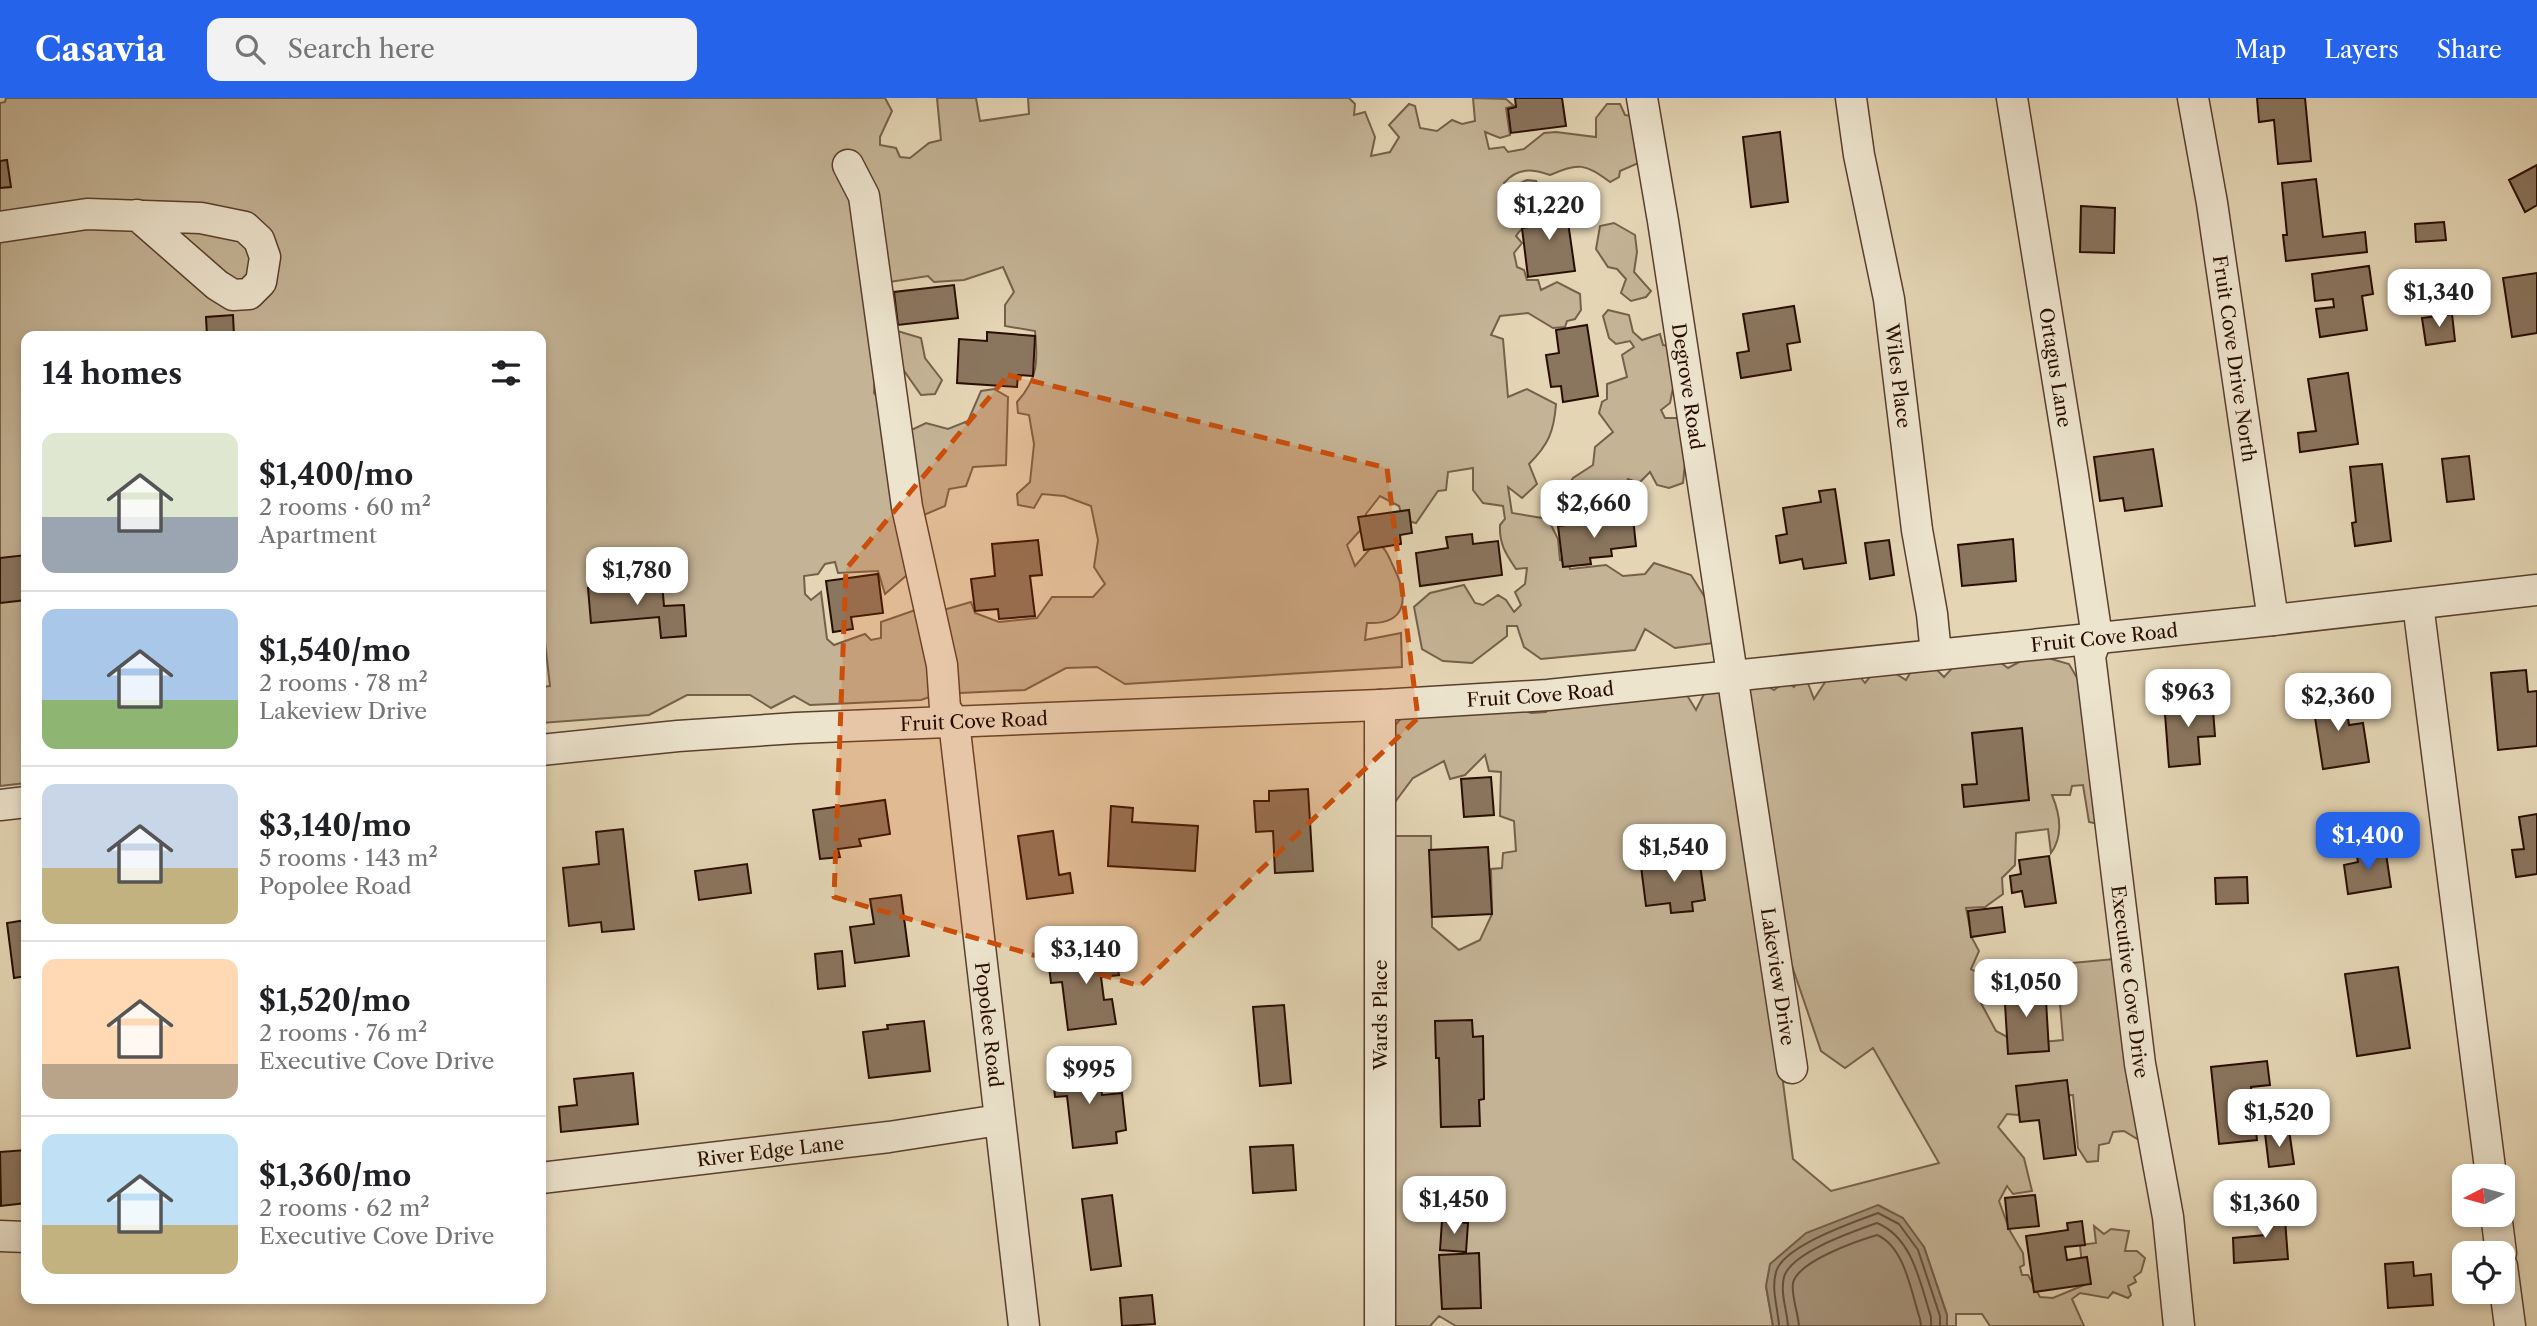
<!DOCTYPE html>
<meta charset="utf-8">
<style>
:root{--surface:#fff;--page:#f2f2f2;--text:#202124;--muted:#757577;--line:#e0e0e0;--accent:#2563eb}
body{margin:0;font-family:"Libre Caslon Text",serif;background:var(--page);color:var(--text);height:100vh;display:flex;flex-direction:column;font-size:26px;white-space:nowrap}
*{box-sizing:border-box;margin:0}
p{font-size:23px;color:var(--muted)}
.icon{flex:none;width:38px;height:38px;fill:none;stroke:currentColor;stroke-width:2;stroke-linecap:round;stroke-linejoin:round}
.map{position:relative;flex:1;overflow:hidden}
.drawer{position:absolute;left:21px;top:233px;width:525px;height:973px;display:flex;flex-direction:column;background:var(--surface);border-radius:14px;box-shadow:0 4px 10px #0003}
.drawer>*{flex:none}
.needle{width:46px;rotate:264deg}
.tools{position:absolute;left:2452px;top:1066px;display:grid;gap:14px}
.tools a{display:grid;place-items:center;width:63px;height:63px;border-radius:14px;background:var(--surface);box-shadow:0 4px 10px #0003;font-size:35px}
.price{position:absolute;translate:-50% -60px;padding:0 16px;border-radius:14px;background:#fff;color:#222;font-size:23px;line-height:46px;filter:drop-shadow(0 2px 4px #0008)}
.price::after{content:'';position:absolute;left:50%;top:42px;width:21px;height:16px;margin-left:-10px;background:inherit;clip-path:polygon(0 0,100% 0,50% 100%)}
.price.active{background:var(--accent);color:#fff}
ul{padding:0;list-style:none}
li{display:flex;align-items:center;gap:21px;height:175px;padding:0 21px}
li+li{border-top:2px solid var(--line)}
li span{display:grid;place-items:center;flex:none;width:196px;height:140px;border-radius:14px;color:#555}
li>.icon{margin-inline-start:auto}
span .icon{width:84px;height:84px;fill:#fffc;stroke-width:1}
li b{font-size:30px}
h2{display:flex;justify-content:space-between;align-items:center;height:84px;padding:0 21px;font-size:30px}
header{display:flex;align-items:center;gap:42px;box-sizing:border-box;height:98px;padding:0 35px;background:var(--accent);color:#fff}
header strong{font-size:33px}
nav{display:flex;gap:38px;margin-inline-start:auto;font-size:24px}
.search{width:490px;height:63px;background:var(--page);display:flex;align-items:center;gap:18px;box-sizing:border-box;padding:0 24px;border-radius:14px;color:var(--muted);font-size:26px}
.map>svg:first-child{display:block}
.green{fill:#c4b395;stroke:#76604a;stroke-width:2;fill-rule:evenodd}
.water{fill:#a49177;stroke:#735c47;stroke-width:2}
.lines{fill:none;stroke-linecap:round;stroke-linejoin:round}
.shore{stroke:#664f3c;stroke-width:2}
.building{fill:#8a755e;stroke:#290d00;stroke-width:2}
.minor-casing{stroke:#583f2d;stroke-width:33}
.minor{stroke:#ede4ce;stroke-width:30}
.marked{fill:#cb4e0a;fill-opacity:0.2;stroke:#cb4e0a;stroke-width:5;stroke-dasharray:14 9;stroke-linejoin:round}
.labels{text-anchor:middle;stroke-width:5;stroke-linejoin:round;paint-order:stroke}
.street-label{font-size:19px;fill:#290d00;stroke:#ede4ce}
</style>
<header>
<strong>Casavia</strong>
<div class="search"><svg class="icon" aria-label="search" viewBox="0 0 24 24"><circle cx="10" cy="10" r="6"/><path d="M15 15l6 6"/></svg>Search here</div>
<nav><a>Map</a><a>Layers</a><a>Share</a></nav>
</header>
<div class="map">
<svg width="2537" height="1228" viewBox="0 0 2537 1228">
<rect width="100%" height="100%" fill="#e4d5b4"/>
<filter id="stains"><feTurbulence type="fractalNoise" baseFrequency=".00286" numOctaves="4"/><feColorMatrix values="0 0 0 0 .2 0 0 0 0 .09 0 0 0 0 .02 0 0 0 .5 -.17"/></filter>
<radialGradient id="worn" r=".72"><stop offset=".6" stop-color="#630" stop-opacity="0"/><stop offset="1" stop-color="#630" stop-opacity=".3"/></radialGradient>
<path class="green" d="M6,0H885L892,13L880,39V47L896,50L900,59L910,60L929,45L941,42L937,0H976L980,23L1029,16L1028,0H1349L1355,6L1354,17L1365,14L1375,39L1371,58L1390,54L1399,39L1389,27L1409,6L1415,8L1420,30L1437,33L1452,22L1462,26L1475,23L1473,0L1506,1L1514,8L1506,10L1510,37L1500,40L1485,34L1489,51L1504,49L1508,54L1524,51L1544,35L1556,34L1596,39V20L1607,6H1620L1625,17L1633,18L1641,64L1620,73L1619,79L1610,84C1585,66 1579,64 1550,77C1532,71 1518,69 1504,85L1510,90L1527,82L1536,83L1543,96C1534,106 1533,112 1527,124C1525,130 1519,132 1516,138L1522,145L1514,155L1517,169L1524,172L1527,182H1538L1541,192L1557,184L1580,196L1581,212L1575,221L1567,223L1565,229L1553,230L1528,215L1500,218L1491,237L1503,241L1508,299L1527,291L1556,306C1554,334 1548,347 1529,366L1537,386L1522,400L1508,389L1512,415L1548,421L1558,441L1560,462L1568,463L1570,471L1606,467L1623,478L1645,476L1654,465L1691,477L1711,509L1714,545L1675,550L1645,531L1635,552L1541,561L1524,549L1517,528H1507V538L1472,565L1443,563L1422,551L1414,509L1430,495L1464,487L1475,505L1483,507L1498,497L1506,502L1514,514L1521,507L1515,494L1525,486L1527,470L1516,471C1506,456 1499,446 1500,427L1505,421L1503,408L1483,405L1473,392V370L1448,374L1446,392L1438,393L1416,425L1403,422L1399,408L1380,398L1366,416L1365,427L1347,447L1355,468L1376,444C1386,449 1389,460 1394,470C1409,500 1407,527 1367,525L1365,542L1401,535L1402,569L1125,586L1097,569L1066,570L1025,592L938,596L921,602L810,607L794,598L771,610L750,597H687L649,617L541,625V589L550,588L544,536L541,533V238H26V685L0,688V5L5,4ZM1003,169L1014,194L1005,207V228L1035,233C1038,263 1038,281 1017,304L1018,315L1029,317L1034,346L1030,384L1017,396L1018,407L1034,410L1042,396L1064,398L1091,408L1098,442L1094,469L1105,486L1093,499H1052L1037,520L999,524L975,515L971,504L940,513L921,510L881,524V540L871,542L865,536L834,547L827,541L821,494L811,502L805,496L804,478L818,476L825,466L835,464L838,475L878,473L885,496L907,477L919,419L945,408L949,391L966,388L973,369L1006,367L1008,299L994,291L981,293L968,323L948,331L926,325L905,335L874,295L875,271L902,270L921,297L935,296L942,282L925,260L921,240L894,232L889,184L928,178L934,184L964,182Z
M1614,125L1635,137L1637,154L1634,174L1651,193L1646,199L1631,203L1621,195L1626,181L1617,171L1608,169L1596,151L1600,128Z
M1608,212L1629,217L1633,234L1642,242L1660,236L1663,247L1669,248L1674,285L1670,305L1661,312L1665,320H1681L1686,355L1683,385L1669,390L1657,387L1650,374L1639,385L1628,381L1617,399L1615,422L1583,423L1566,406L1564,395L1573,380L1593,367L1595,349L1613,334L1599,315L1602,304L1607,301V286L1627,279L1622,257L1634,249L1630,243L1616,246L1609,240L1603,218Z
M2034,556L2069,566L2080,585L2098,726L2089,724L2083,687L2072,688L2070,697H2052C2060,716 2064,737 2051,755L2048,731L2016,735L2015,767L2002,780L2003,796L1985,809L1966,810L1972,840L1979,853L1971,871L1985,879L1981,905L1996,933L2020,946L2063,942L2058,881L2032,883L2030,872L2038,866L2049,873H2057L2072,865L2114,861L2139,1042L2124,1033L2113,1034L2109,1045L2099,1047L2098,1063L2087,1064L2078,1050L2073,997C2051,999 2028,994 2018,1017L2007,1016L1998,1029L2024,1060L2032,1093L2013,1096L2007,1088L1999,1103L2010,1133L2023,1155L2024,1167L2020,1169L2022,1177H2028L2040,1199L2053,1200L2084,1187L2080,1147L2096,1145L2094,1128L2104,1136L2111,1131L2129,1133L2125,1153H2137L2145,1160L2141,1174L2134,1179L2136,1184L2128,1188L2131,1197L2128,1200L2113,1194L2108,1200L2080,1195L2072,1201L2084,1228H1990L1982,1216H1956V1228H1947V1217L1924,1149L1766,1188L1773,1228H1456L1439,1218L1430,1228H1391L1392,738H1431L1432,829L1459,852L1480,842L1492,816L1491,771L1502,770L1503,755L1516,753L1514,723L1500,718L1501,674L1489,673L1485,657L1465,677L1450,681L1444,663L1413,680L1392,708L1390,633L1404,617L1517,610L1531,615L1546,614L1550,608L1685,594L1696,612L1707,590L1732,592L1793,1061L1831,1093L1939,1065L1873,950L1845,970L1821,953L1777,824L1742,589L1764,586L1774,592L1786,583L1794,589L1800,581L1806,580L1814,601L1829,578L1857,575L1865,585L1874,574L1890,572L1906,582L1913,570L1932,567L1944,579L1957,565L1994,560L2008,570Z"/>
<path class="water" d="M1878,1107L1903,1120L1924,1149L1947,1217V1228H1773L1766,1188L1770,1166L1806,1135Z"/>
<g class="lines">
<path class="shore" d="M1779,1228C1778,1210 1771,1192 1776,1174C1783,1148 1854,1124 1878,1115L1899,1126L1918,1152L1940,1218V1228
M1788,1228C1787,1212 1780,1195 1784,1179C1791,1154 1855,1133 1877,1125C1913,1140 1920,1185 1931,1219V1228
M1799,1228C1798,1214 1791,1198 1793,1185C1798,1163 1857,1143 1877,1137C1905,1149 1911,1194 1920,1221L1921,1228"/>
</g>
<path class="building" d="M1515,0H1562L1566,28L1511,35L1508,11L1516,9Z
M2257,0H2305L2311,63L2278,66L2274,22L2259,24Z
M1780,34L1788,104L1751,109L1743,39Z
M7,62L11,89L0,90V63Z
M2537,67V107L2525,114L2509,82Z
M2316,81L2323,139L2365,134L2367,154L2286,163L2283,137H2287L2282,85Z
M1565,103L1575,173L1528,179L1522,130L1537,128L1534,107Z
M2081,108L2115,110L2114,155L2080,154Z
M2444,124L2446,142L2416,144L2415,126Z
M2369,168L2373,196L2362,198L2367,232L2320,239L2316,211L2334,209L2333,201L2315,203L2312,176Z
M2537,175V235L2512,239L2503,180Z
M954,187L958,220L898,227L894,194Z
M1794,208L1800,244L1787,246L1791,272L1741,280L1737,255L1749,253L1743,216Z
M2452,216L2455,243L2426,247L2422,220Z
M233,217L234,238H207L206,219Z
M1587,227L1598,298L1563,304L1561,288L1551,289L1546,257L1559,255L1556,232Z
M987,234L1035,238L1033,278L1018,277L1017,289L957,285L959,241L987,243Z
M2348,275L2358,346L2300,354L2298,335L2316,333L2308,281Z
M2153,351L2162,408L2125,413L2123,400L2100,403L2094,359Z
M2469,358L2474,401L2447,404L2442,361Z
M2382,366L2391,443L2355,448L2352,425L2356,424L2350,369Z
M1835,391L1846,465L1804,471L1802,461L1780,465L1776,438L1787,436L1783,410L1821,404L1819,393Z
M1409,412L1412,435L1400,437L1401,446L1364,452L1358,419Z
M1633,420L1636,448L1611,451L1612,458L1590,460L1591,466L1563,469L1558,428Z
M1472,436L1473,446L1498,443L1502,477L1420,488L1416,455L1448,450L1446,439Z
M2013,441L2016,483L1962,488L1958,447Z
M1038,442L1042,477L1030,478L1035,518L999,521L998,511L975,513L971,481L995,478L992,446Z
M1889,442L1894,477L1870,481L1865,445Z
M26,457V502L0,505V460Z
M878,476L883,515L851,519L853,531L833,534L826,483Z
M662,484L664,508L684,507L686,538L661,540L659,519L591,525L588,490Z
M2526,572L2528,594L2537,593V648L2498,652L2491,575Z
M2344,595L2349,627L2363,625L2369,664L2323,671L2312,600Z
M2212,599L2215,638L2198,639L2200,666L2169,669L2164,603Z
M2022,630L2029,702L1964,709L1962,687L1977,686L1972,635Z
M1491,679L1494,717L1464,719L1461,681Z
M1308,691L1313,773L1275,775L1273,733L1256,734L1254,703H1269V693Z
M885,702L890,736L859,741L861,748L838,751L840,759L820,761L813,712Z
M1111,708L1133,710L1132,724L1198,728L1195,773L1108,768Z
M2537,716V776L2516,779L2512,752L2524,751L2519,719Z
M623,731L634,831L602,834L601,824L569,828L563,770L599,766L596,734Z
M1053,733L1059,777L1070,775L1073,795L1027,801L1018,738Z
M1488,749L1492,816L1432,819L1429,752Z
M2385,749L2391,789L2348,796L2344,767L2358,764L2356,753Z
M2049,758L2056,805L2025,809L2022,793L2012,795L2010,778L2021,776L2019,762Z
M1699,760L1705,802L1692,804L1693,813L1671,815L1670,805L1646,808L1641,768Z
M747,766L751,795L699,802L695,773Z
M2247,779L2248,805L2216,806L2215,780Z
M901,797L909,858L855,865L850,829L874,826L870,801Z
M2002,809L2005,834L1971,839L1968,813Z
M26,822V878L14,880L7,825Z
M1100,843L1102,854L1115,853L1119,877L1101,879L1104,902L1112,901L1116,926L1068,932L1062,884L1051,885L1048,860L1088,854L1087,845Z
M842,853L845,888L818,891L815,856Z
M2398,869L2410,950L2357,958L2345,876Z
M2045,886L2049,953L2008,956L2004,889Z
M1284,907L1291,985L1260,988L1253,909Z
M1472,922L1473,939L1483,938L1484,1001L1479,1002L1480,1028L1441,1029L1439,960H1436L1435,923Z
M924,923L930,973L869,980L863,934L888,931L887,927Z
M2267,963L2270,987L2251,989L2257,1042L2219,1046L2211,969Z
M1098,965L1102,997L1122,995L1126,1032L1116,1034L1117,1045L1073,1050L1067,998L1055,999L1052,970Z
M633,975L638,1026L561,1034L559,1009L577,1007L574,981Z
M2067,982L2076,1057L2044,1061L2039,1022L2020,1024L2016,988Z
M2289,1032L2294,1066L2269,1069L2265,1035Z
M1293,1047L1296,1092L1253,1095L1250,1049Z
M26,1052V1105L1,1108L0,1054Z
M1112,1097L1121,1168L1091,1172L1082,1101Z
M2035,1097L2039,1128L2008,1131L2005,1100Z
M2284,1108L2288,1161L2234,1165L2233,1140L2265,1137L2263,1109Z
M1442,1123L1468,1125L1466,1154L1440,1152Z
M2082,1123L2085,1147L2065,1149L2067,1162L2087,1159L2091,1186L2034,1194L2026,1138L2068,1132L2067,1125Z
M1479,1155L1481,1210L1442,1211L1439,1157Z
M2413,1164L2414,1178L2431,1176L2433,1207L2388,1210L2385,1166Z
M1152,1197L1155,1226L1122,1228L1120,1200Z"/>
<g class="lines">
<defs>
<g id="minor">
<path id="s1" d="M1642,0L1663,123L1792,970"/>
<path id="s2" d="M1851,0L1859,57L1889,201L1917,432L1932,516L1936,556"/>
<path id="s3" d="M2012,0L2073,377L2097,539L2090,558L2140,966L2168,1119L2179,1228"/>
<path id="s4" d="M2193,0L2212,105L2273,522"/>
<path id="s5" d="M848,67L864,98L907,409L942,567L945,610L954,624L1024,1228"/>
<path d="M0,129L87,116L201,120L245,129L259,142L265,159L261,184L249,196L233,197L217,187L137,117"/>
<path d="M2418,506L2491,1078"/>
<path id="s6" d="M541,652L678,638L796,630L1380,607L1548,597L2273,522L2537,492"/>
<path d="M0,707L26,704"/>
<path id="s7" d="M541,1080L889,1039L999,1022"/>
<path d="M2496,1116L2501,1155"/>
<path d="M0,1138L26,1139"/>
<path d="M2502,1168L2510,1228"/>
<path d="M1380,1228V607"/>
</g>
</defs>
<use href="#minor" class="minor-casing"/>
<use href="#minor" class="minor"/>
</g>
<path class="marked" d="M1008,277L1387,370L1418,620L1140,888L834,799L846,471Z"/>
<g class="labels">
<g class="street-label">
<text dy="7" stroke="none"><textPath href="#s4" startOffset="264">Fruit Cove Drive North</textPath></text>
<text dy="7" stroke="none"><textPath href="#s3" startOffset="273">Ortagus Lane</textPath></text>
<text dy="7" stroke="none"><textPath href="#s2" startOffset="282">Wiles Place</textPath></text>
<text dy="7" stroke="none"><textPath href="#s1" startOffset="292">Degrove Road</textPath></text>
<text dy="7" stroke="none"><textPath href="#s6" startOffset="1568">Fruit Cove Road</textPath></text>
<text dy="7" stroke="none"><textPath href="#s6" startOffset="1001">Fruit Cove Road</textPath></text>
<text dy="7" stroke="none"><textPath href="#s6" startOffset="434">Fruit Cove Road</textPath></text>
<text dy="7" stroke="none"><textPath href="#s1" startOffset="889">Lakeview Drive</textPath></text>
<text dy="7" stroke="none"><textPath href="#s3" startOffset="894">Executive Cove Drive</textPath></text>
<text transform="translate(1380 917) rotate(-90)" y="7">Wards Place</text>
<text dy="7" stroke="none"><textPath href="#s5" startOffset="875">Popolee Road</textPath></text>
<text dy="7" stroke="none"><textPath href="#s7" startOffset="231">River Edge Lane</textPath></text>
</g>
</g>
<rect width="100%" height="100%" filter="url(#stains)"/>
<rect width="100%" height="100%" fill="url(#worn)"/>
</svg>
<div class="tools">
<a><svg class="needle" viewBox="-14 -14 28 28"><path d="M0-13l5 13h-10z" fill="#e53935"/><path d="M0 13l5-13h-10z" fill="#757577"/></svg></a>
<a><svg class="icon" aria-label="locate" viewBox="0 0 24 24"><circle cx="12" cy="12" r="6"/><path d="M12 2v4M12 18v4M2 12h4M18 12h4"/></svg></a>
</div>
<b class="price" style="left:1549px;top:144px">$1,220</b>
<b class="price" style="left:2439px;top:231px">$1,340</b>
<b class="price" style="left:1594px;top:442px">$2,660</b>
<b class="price" style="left:637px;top:509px">$1,780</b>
<b class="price" style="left:2188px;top:631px">$963</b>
<b class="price" style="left:2338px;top:635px">$2,360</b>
<b class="price active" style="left:2368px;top:774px">$1,400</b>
<b class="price" style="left:1674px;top:786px">$1,540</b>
<b class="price" style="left:1086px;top:888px">$3,140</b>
<b class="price" style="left:2026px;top:921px">$1,050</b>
<b class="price" style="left:1089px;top:1008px">$995</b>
<b class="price" style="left:2279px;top:1051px">$1,520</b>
<b class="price" style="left:1454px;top:1138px">$1,450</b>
<b class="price" style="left:2265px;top:1142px">$1,360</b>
<section class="drawer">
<h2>14 homes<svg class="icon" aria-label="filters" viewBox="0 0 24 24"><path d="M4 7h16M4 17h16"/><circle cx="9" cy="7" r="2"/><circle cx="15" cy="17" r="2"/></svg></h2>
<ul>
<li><span style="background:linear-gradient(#dfe7d0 60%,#9aa5b1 0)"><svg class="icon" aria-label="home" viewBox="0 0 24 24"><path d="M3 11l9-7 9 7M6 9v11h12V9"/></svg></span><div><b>$1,400/mo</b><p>2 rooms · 60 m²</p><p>Apartment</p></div></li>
<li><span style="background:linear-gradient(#a9c7e8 65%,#8fb573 0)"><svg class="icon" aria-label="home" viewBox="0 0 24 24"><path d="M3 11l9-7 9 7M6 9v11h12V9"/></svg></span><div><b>$1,540/mo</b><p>2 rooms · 78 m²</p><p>Lakeview Drive</p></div></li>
<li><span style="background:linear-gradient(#c9d6e8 60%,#c2b280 0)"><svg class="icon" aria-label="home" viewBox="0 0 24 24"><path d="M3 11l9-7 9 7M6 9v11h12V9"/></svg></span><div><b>$3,140/mo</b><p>5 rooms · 143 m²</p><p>Popolee Road</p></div></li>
<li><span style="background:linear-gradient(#ffd9b3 75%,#b9a48a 0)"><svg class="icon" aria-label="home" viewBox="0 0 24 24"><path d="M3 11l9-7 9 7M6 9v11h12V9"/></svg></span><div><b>$1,520/mo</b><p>2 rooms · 76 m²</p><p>Executive Cove Drive</p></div></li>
<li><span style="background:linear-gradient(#bfe0f5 65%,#c2b280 0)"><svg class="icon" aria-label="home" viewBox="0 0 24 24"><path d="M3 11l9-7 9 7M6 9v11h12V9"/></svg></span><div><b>$1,360/mo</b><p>2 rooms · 62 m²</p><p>Executive Cove Drive</p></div></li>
</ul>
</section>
</div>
